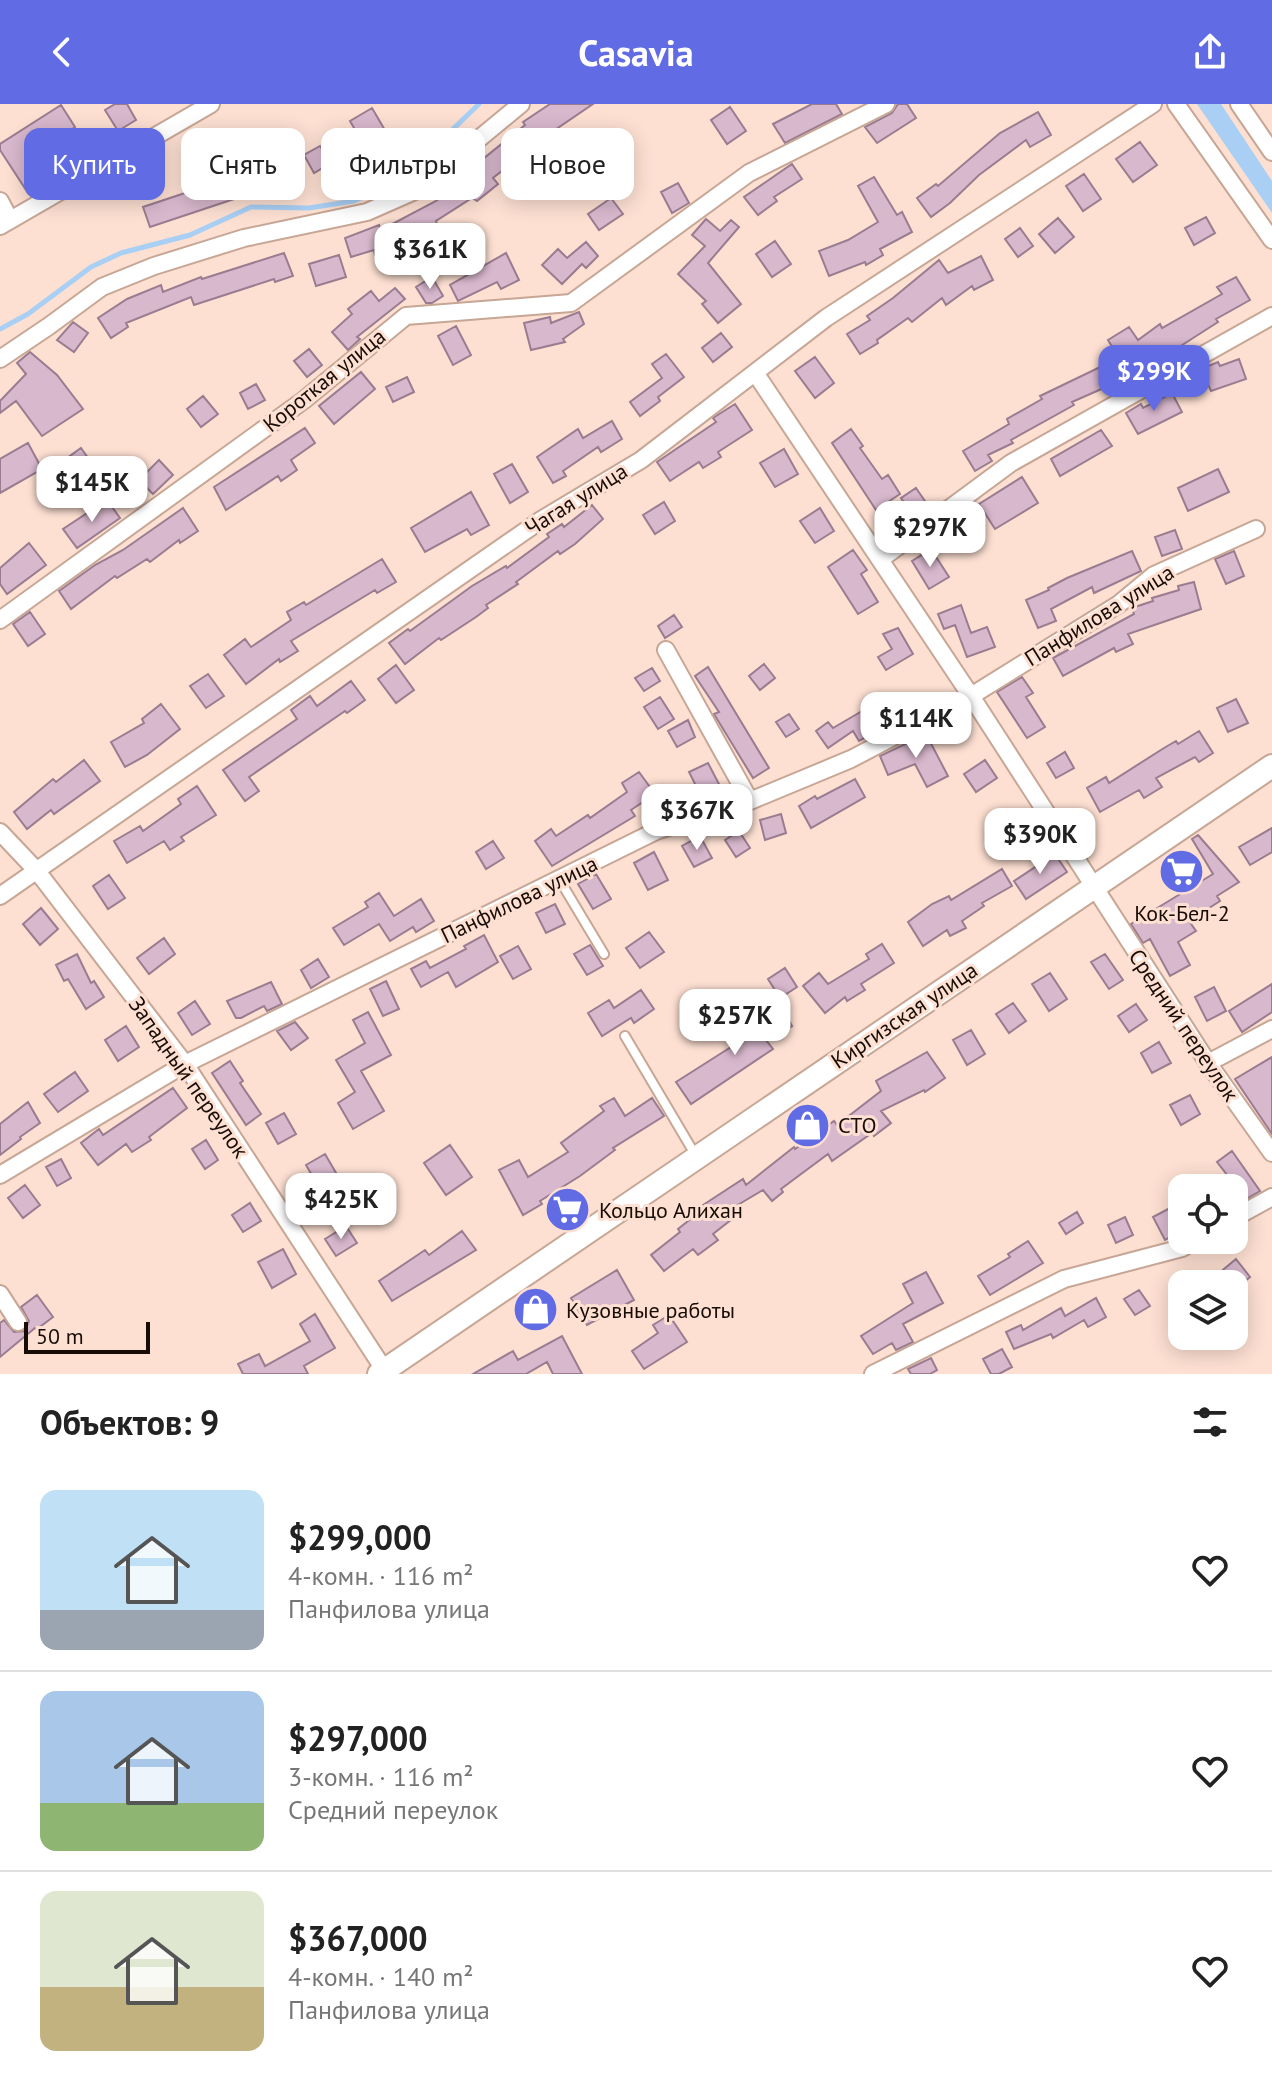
<!DOCTYPE html>
<html lang="ru">
<meta charset="utf-8">
<style>
:root{--surface:#fff;--page:#f6f6f6;--text:#222;--muted:#767676;--line:#e0e0e0;--accent:#616be3}
body{margin:0;font-family:"PT Sans",sans-serif;background:var(--page);color:var(--text);height:100vh;display:flex;flex-direction:column;font-size:30px;white-space:nowrap}
*{box-sizing:border-box;margin:0}
p{font-size:26px;color:var(--muted)}
.icon{flex:none;width:44px;height:44px;fill:none;stroke:currentColor;stroke-width:2;stroke-linecap:round;stroke-linejoin:round}
.map{position:relative;height:1270px;overflow:hidden}
.sheet{display:flex;flex-direction:column;background:var(--surface);flex:1}
.sheet>*{flex:none}
.hud{position:absolute;left:24px;top:24px;width:800px;height:72px;display:flex;gap:16px}
.controls{position:absolute;left:1168px;top:1070px;display:grid;gap:16px}
.controls a{display:grid;place-items:center;width:80px;height:80px;border-radius:16px;background:var(--surface);box-shadow:0 4px 20px #0003;font-size:40px}
.scale{position:absolute;left:24px;bottom:20px;width:126px;box-sizing:border-box;padding-left:8px;border:4px solid #180c07;border-top:0;font-size:22px;line-height:28px;white-space:nowrap;color:#180c07;-webkit-text-stroke:6px #fde0d2;paint-order:stroke}
.price{position:absolute;translate:-50% -68px;padding:0 18px;border-radius:16px;background:#fff;color:#222;font-size:26px;line-height:52px;filter:drop-shadow(0 2px 4px #0008)}
.price::after{content:'';position:absolute;left:50%;top:48px;width:24px;height:18px;margin-left:-12px;background:inherit;clip-path:polygon(0 0,100% 0,50% 100%)}
.price.active{background:var(--accent);color:#fff}
ul{padding:0;list-style:none}
li{display:flex;align-items:center;gap:24px;height:200px;padding:0 40px}
li+li{border-top:2px solid var(--line)}
li span{display:grid;place-items:center;flex:none;width:224px;height:160px;border-radius:16px;color:#555}
li>.icon{margin-inline-start:auto}
span .icon{width:96px;height:96px;fill:#fffc;stroke-width:1}
li b{font-size:34px}
h2{display:flex;justify-content:space-between;align-items:center;height:96px;padding:0 40px;font-size:34px}
.chip{padding:0 28px;border-radius:16px;background:var(--surface);box-shadow:0 4px 20px #0003;font-size:28px;line-height:72px}
.chip.active{background:var(--accent);color:#fff}
header{display:flex;justify-content:space-between;align-items:center;height:104px;padding:0 40px;background:var(--accent);color:#fff;font-size:36px;font-weight:700}
.map>svg:first-child{display:block}
.water{fill:#a9cff4}
.lines{fill:none;stroke-linecap:round;stroke-linejoin:round}
.stream{stroke:#a9cff4;stroke-width:5}
.building{fill:#d8b8cd;stroke:#9a7c90;stroke-width:2}
.lane-casing{stroke:#c7a695;stroke-width:12}
.street-casing{stroke:#c7a695;stroke-width:20}
.secondary-casing{stroke:#c7a695;stroke-width:26}
.lane{stroke:#fff;stroke-width:8}
.street{stroke:#fff;stroke-width:16}
.secondary{stroke:#fff;stroke-width:22}
.labels{text-anchor:middle;stroke-width:6;stroke-linejoin:round;paint-order:stroke}
.street-label{font-size:22px;fill:#180c07;stroke:#fde0d2}
.poi-label{font-size:22px;fill:#180c07;stroke:#fde0d2;text-anchor:start}
</style>
<header><svg class="icon" aria-label="back" viewBox="0 0 24 24"><path d="M15 5l-7 7 7 7"/></svg>Casavia<svg class="icon" aria-label="share" viewBox="0 0 24 24"><path d="M12 15V3M7 8l5-5 5 5M5 13v7h14v-7"/></svg></header>
<div class="map">
<svg width="1272" height="1270" viewBox="0 0 1272 1270">
<rect width="100%" height="100%" fill="#fde0d2"/>
<path class="water" d="M1197,0H1221L1272,77V109Z"/>
<g class="lines">
<path class="stream" d="M0,225L28,210L91,163L121,149L190,131L251,103L309,104L354,97L398,78L479,0"/>
</g>
<path class="building" d="M115,0H127L136,16L118,27L105,6Z
M550,0H593L552,28L578,63L558,78L532,43L493,74L498,80L477,97L472,94L436,117L437,120L412,132L413,134L398,142L375,151L374,146L351,153L345,134L379,121L381,126L436,97L460,80L457,76L525,21L523,18Z
M812,0H836L842,10L785,39L773,20Z
M898,0H907L916,14L877,39L865,23L892,9Z
M61,1L75,23L71,26L87,49L28,89L0,46V40Z
M730,3L746,27L727,40L711,16Z
M372,4L386,28L364,41L350,17Z
M1038,8L1051,31L1030,43L1026,36L979,71L950,99L931,113L917,94L936,80L938,82L1000,29Z
M1140,38L1157,61L1133,78L1116,55Z
M320,42L331,59L314,69L304,51Z
M792,60L802,75L774,93L777,97L758,111L744,93Z
M223,61L234,95L150,123L143,103L203,83L198,69Z
M1084,70L1101,95L1083,107L1066,82Z
M874,73L897,111L902,108L912,128L880,145L883,151L866,161L865,158L829,172L819,147L848,136L878,118L858,82Z
M678,79L689,99L672,109L661,88Z
M611,94L623,110L599,126L588,110Z
M1206,113L1215,129L1194,141L1185,124Z
M1058,114L1074,133L1055,149L1039,130Z
M706,115L720,127L731,116L739,123L708,159L741,200L718,219L702,200L706,197L678,170L705,142L692,131Z
M1020,124L1033,142L1018,153L1005,135Z
M775,137L791,160L772,173L756,150Z
M586,138L598,152L586,164L582,160L562,180L542,161L558,145L567,154Z
M284,149L293,172L275,178L274,175L194,201L191,193L126,219L128,223L111,234L98,214L127,195L161,181L163,188L201,173L202,175Z
M506,149L519,176L501,185L497,178L458,197L450,181Z
M339,151L346,173L316,182L309,160Z
M981,152L993,176L974,186L972,182L946,201L942,194L912,218L908,214L877,236L878,239L860,250L847,230L870,216L867,212L893,194L939,156L948,169Z
M432,173L443,192L432,199H426L416,183Z
M1236,173L1250,196L1216,215L1218,218L1162,254L1160,251L1124,275L1072,298L1074,301L1011,336L1013,339L988,351L992,357L975,367L963,347L1009,320L1007,315L1042,295L1040,292L1119,254L1108,236L1129,223L1138,236L1160,220L1162,224L1222,190L1217,183Z
M395,184L405,195L357,233L360,235L348,246L332,228L352,210L348,205L371,187L379,197Z
M579,208L584,220L563,235L565,238L531,246L524,219L550,213L551,219Z
M73,218L88,229L74,248L57,236Z
M456,222L471,251L453,261L438,232Z
M721,229L732,243L713,258L702,244Z
M309,245L322,261L307,273L294,257Z
M30,248L57,271L83,305L42,332L16,297L0,309V297L26,270L17,259Z
M666,250L684,273L658,293L660,297L640,312L630,298L662,274L652,260Z
M815,253L834,279L815,294L795,267Z
M1239,255L1246,275L1211,287L1201,265L1218,258L1220,262Z
M361,268L375,285L334,320L319,302Z
M407,273L414,288L393,298L386,283Z
M256,280L265,296L248,305L240,289Z
M1172,289L1182,308L1138,330L1126,309L1141,300L1143,304Z
M203,292L218,310L201,323L187,305Z
M735,300L752,326L718,348L721,353L703,364L699,358L670,377L657,358L716,318L713,314Z
M612,317L622,335L601,348L598,343L563,367L566,372L553,379L537,353L578,325L583,334Z
M305,324L315,339L291,356L297,366L281,377L278,372L226,406L214,383Z
M851,325L863,342L860,344L882,375L888,371L900,390L876,406L832,339Z
M1101,326L1112,342L1060,372L1051,355Z
M28,339L42,365L0,389V355Z
M81,344L93,361L75,374L63,357Z
M784,345L798,370L775,383L760,359Z
M159,356L173,371L153,390L139,376Z
M512,360L528,388L510,399L494,370Z
M1218,365L1229,388L1188,407L1178,384Z
M119,372L133,391L122,400L108,380Z
M1022,373L1038,399L995,425L979,400Z
M916,384L929,403L914,413L901,394Z
M471,388L489,421L471,431L467,425L425,448L411,424Z
M107,396L120,414L77,444L63,425Z
M664,398L675,417L655,430L643,411Z
M592,401L603,415L575,440L560,450L558,447L516,478L518,480L486,501L488,504L476,513L441,536L439,534L405,560L389,539L408,525L410,527L472,482L506,462L507,464L549,433L547,430L562,420L564,423Z
M183,404L198,427L180,439L179,436L150,458L147,455L117,474L115,472L71,505L59,487L95,461L123,446Z
M820,404L834,427L815,439L800,417Z
M1175,426L1182,445L1162,452L1155,433Z
M29,439L46,461L7,490L0,480V464Z
M931,445L949,473L929,485L912,457Z
M853,446L867,466L861,470L878,498L858,510L828,463Z
M1132,447L1141,467L1094,489L1092,483L1051,505L1056,517L1038,524L1026,496L1049,486L1048,484L1067,474Z
M1234,447L1244,472L1226,480L1215,455Z
M382,455L396,478L377,489L375,486L291,537L298,547L280,558L279,555L246,580L224,551L245,535L251,543L291,516L287,508L304,498L306,501Z
M1194,478L1201,505L1128,530L1133,540L1116,548L1114,544L1063,572L1053,554L1134,510L1132,504L1153,497L1152,494L1179,486L1178,482Z
M961,501L971,529L987,523L995,543L967,553L955,521L944,525L938,510Z
M30,508L45,530L28,542L13,520Z
M674,511L682,523L665,534L658,522Z
M898,524L913,550L886,566L878,553L892,545L883,530Z
M764,560L775,574L760,586L749,572Z
M396,561L414,586L396,599L378,575Z
M708,563L769,664L753,674L714,610L719,608L695,572Z
M652,564L660,577L644,587L635,574Z
M208,570L224,592L206,604L190,582Z
M1022,573L1033,589L1026,593L1045,623L1027,634L997,588Z
M351,577L365,596L347,609L345,607L249,673L259,687L245,697L223,666L297,615L291,606L310,592L317,602Z
M660,593L674,615L658,625L644,603Z
M1236,595L1248,619L1228,628L1217,604Z
M161,600L180,625L147,651L125,663L111,638L144,619L142,615Z
M874,600L879,608L875,611L883,624L859,637L853,627L828,644L816,627L828,618L833,624Z
M789,610L799,625L786,633L776,618Z
M688,616L695,633L677,643L668,627Z
M1199,627L1213,649L1199,658L1195,653L1156,674L1162,683L1144,694L1139,686L1100,708L1087,684L1106,673L1109,679L1164,644L1176,637L1178,640Z
M926,630L948,672L927,683L915,660L888,671L880,652Z
M1065,648L1074,664L1056,674L1047,659Z
M84,656L100,677L54,710L51,706L27,725L14,708L53,675L56,678Z
M985,656L997,674L976,688L964,670Z
M708,659L720,682L701,692L689,668Z
M639,668L655,690L631,706L635,712L552,762L535,737L551,725L556,732L588,711L590,714L627,688L622,679Z
M855,675L865,693L811,724L799,702L815,692L817,695Z
M197,682L216,711L181,733L184,737L170,746L164,737L127,759L114,737L140,722L143,727L181,700L178,695Z
M781,710L786,729L765,736L760,716Z
M1272,724V748L1250,761L1239,743Z
M739,727L750,744L736,753L725,736Z
M1198,731L1239,778L1217,792L1220,797L1189,817L1196,827L1178,838L1190,861L1170,872L1150,835L1143,839L1131,820L1213,770L1192,735Z
M700,732L712,754L694,763L682,742Z
M493,737L504,754L486,765L476,748Z
M654,748L668,776L648,786L634,759Z
M1055,750L1067,768L1026,795L1014,777Z
M1002,765L1012,782L982,799L984,802L962,817L966,824L950,832L947,826L923,842L908,818L932,800L949,792L951,796Z
M596,770L611,795L593,805L578,780Z
M109,771L125,794L108,805L93,782Z
M379,789L394,812L421,795L434,817L416,828L413,823L390,837L379,820L344,841L333,824L368,803L365,798Z
M555,800L565,820L546,829L536,809Z
M41,804L58,825L40,841L23,820Z
M649,828L664,848L640,864L626,844Z
M484,831L498,858L456,883L448,868L421,883L411,865L426,857L430,864L466,845L464,842Z
M164,834L175,850L149,870L137,854Z
M882,840L894,859L861,880L865,886L847,897L845,893L825,909L803,882L819,869L828,880L869,855L866,850Z
M590,841L603,862L587,871L574,850Z
M518,842L531,865L513,875L500,852Z
M77,850L91,879L94,877L104,893L86,905L68,875L64,877L56,861Z
M1105,850L1123,876L1109,885L1091,858Z
M318,855L329,873L311,884L301,866Z
M785,864L797,883L780,894L768,875Z
M1050,869L1067,895L1049,907L1032,880Z
M386,877L399,905L383,912L370,885Z
M271,878L282,900L267,907L264,902L241,914H236L227,897Z
M1272,880V908L1242,928L1229,907Z
M1214,883L1226,907L1207,917L1195,893Z
M641,886L654,905L634,919L631,914L602,932L588,909L609,896L614,904Z
M195,897L210,920L192,931L178,909Z
M1013,899L1026,917L1009,929L996,910Z
M1136,900L1147,916L1129,928L1118,912Z
M782,903L792,922L766,936L773,945L691,1000L676,978L742,936L738,930Z
M368,908L391,951L361,967L384,1007L353,1025L338,999L355,988L336,956L365,939L353,916Z
M295,918L308,934L291,946L277,927Z
M126,922L139,943L118,957L105,936Z
M971,926L985,950L967,961L953,936Z
M1159,938L1171,959L1152,969L1141,949Z
M927,948L945,974L925,988L924,986L881,1007L891,1019L874,1032L872,1029L832,1057L828,1050L781,1085L783,1088L772,1097L763,1086L731,1105L736,1112L713,1130L718,1136L698,1151L693,1145L664,1167L651,1151L680,1128L678,1125L702,1106L700,1103L743,1075L746,1081L794,1043L795,1045L834,1017L837,1021L881,987L876,977Z
M1272,953V1030L1235,975Z
M230,957L243,977L240,979L261,1010L246,1021L212,969Z
M75,968L88,987L58,1008L44,990Z
M173,984L187,1004L149,1033L151,1036L132,1048L126,1040L98,1061L81,1039L99,1025L103,1031Z
M1190,991L1200,1010L1181,1021L1170,1001Z
M614,994L625,1012L652,994L664,1012L613,1044L615,1046L580,1072L540,1097L542,1100L523,1111L499,1066L519,1056L528,1073L568,1048L561,1039L604,1007L600,1002Z
M28,998L40,1019L20,1033L21,1035L0,1051V1020Z
M284,1009L296,1030L278,1040L266,1019Z
M206,1036L218,1056L205,1065L192,1045Z
M450,1041L472,1073L446,1091L424,1059Z
M1232,1047L1260,1087L1241,1098L1232,1082L1235,1081L1217,1058Z
M325,1050L339,1074L320,1085L306,1061Z
M61,1055L71,1074L57,1082L46,1063Z
M25,1081L40,1101L23,1114L8,1094Z
M250,1099L261,1117L243,1128L232,1111Z
M1172,1103L1182,1127L1165,1136L1153,1113Z
M1077,1108L1083,1119L1066,1130L1059,1119Z
M1125,1113L1133,1131L1116,1139L1108,1121Z
M346,1122L357,1139L336,1152L325,1135Z
M462,1127L476,1146L392,1197L379,1177L425,1146L429,1151Z
M1028,1137L1043,1159L990,1191L978,1172L1010,1153L1008,1150Z
M283,1145L296,1170L272,1184L258,1158Z
M1236,1155L1250,1173L1234,1186V1180H1206Z
M617,1166L634,1196L587,1221L571,1194Z
M926,1168L943,1199L903,1220L913,1238L896,1246L892,1239L873,1250L861,1232L913,1199L903,1180Z
M1139,1186L1150,1202L1135,1211L1124,1195Z
M37,1191L53,1213L37,1225L35,1224L0,1253V1219L4,1216L14,1228L25,1227L29,1217L21,1203Z
M1096,1194L1106,1213L1088,1223L1084,1216L1053,1234L1051,1230L1014,1245L1006,1228L1021,1221L1023,1226L1061,1204L1065,1212Z
M315,1210L335,1244L304,1262L308,1270H243L238,1260L259,1250L265,1262L310,1237L300,1220Z
M669,1211L687,1238L644,1265L632,1247L658,1229L653,1221Z
M562,1232L582,1270H553L547,1258L526,1270H473L513,1247L518,1256Z
M1002,1245L1012,1263L999,1270H991L983,1255Z
M931,1254L937,1266L930,1270H911L908,1265Z"/>
<g class="lines">
<defs>
<path id="lane" d="M559,775L604,850
M625,932L696,1052"/>
<path id="street" d="M1176,0L1272,136
M1239,0L1272,48
M0,97L10,116
M0,122L211,0
M0,255L49,222L102,183L154,162L244,134L367,108L417,86L521,0
M756,270L971,592L1208,959L1272,1049
M881,455L1011,359L1272,212
M0,516L304,296L406,212L571,199L749,69L886,0
M666,546L750,697
M0,728L37,767L185,960L387,1270
M0,792L541,416L641,356L826,214L1153,0
M1208,959L1272,925
M0,1071L185,960L656,727L750,697L851,655L971,592L1119,500L1154,471L1256,425
M1234,1114L1272,1093
M0,1190L18,1218
M873,1270L1064,1175L1182,1144L1196,1136"/>
<path id="secondary" d="M379,1270L1272,662"/>
</defs>
<use href="#lane" class="lane-casing"/>
<use href="#street" class="street-casing"/>
<use href="#secondary" class="secondary-casing"/>
<use href="#lane" class="lane"/>
<use href="#street" class="street"/>
<use href="#secondary" class="secondary"/>
</g>
<defs>
<symbol id="supermarket-disc" viewBox="-11 -11 22 22"><circle r="9.5" fill="#616be3" stroke="#fde0d2"/><path d="M-6-5.5h2.5l.6 2H6L4.5 2H-2.5L-4.4-4H-6ZM-1.5 3.2a1.3 1.3 0 1 0 .1 0ZM3 3.2a1.3 1.3 0 1 0 .1 0Z" fill="#fff"/></symbol>
<symbol id="shop-disc" viewBox="-11 -11 22 22"><circle r="9.5" fill="#616be3" stroke="#fde0d2"/><path d="M-5-2.5h2.3a2.7 3.5 0 0 1 5.4 0H5L5.5 6h-11ZM-1.5-2.5h3a1.5 2.3 0 0 0-3 0Z" fill="#fff"/></symbol>
</defs>
<g fill-rule="evenodd">
<use href="#supermarket-disc" x="1156" y="742" width="51" height="51"/>
<use href="#shop-disc" x="782" y="996" width="51" height="51"/>
<use href="#supermarket-disc" x="542" y="1080" width="51" height="51"/>
<use href="#shop-disc" x="510" y="1180" width="51" height="51"/>
</g>
<g class="labels">
<g class="street-label">
<text transform="translate(324 276) rotate(-39)" y="8">Короткая улица</text>
<text transform="translate(576 395) rotate(-32)" y="8">Чагая улица</text>
<text transform="translate(1099 511) rotate(-32)" y="8">Панфилова улица</text>
<text transform="translate(519 795) rotate(-26)" y="8">Панфилова улица</text>
<text transform="translate(904 911) rotate(-34)" y="8">Киргизская улица</text>
<text transform="translate(1184 921) rotate(56)" y="8">Средний переулок</text>
<text transform="translate(189 973) rotate(55)" y="8">Западный переулок</text>
</g>
<g class="poi-label">
<text x="1182" y="817" text-anchor="middle">Кок-Бел-2</text>
<text x="838" y="1029">СТО</text>
<text x="599" y="1114">Кольцо Алихан</text>
<text x="566" y="1214">Кузовные работы</text>
</g>
</g>
</svg>
<div class="controls">
<a><svg class="icon" aria-label="locate" viewBox="0 0 24 24"><circle cx="12" cy="12" r="6"/><path d="M12 2v4M12 18v4M2 12h4M18 12h4"/></svg></a>
<a><svg class="icon" aria-label="layers" viewBox="0 0 24 24"><path d="M12 4l9 5-9 5-9-5zM3 14l9 5 9-5"/></svg></a>
</div>
<div class="scale">50 m</div>
<b class="price" style="left:430px;top:187px">$361K</b>
<b class="price active" style="left:1154px;top:309px">$299K</b>
<b class="price" style="left:92px;top:420px">$145K</b>
<b class="price" style="left:930px;top:465px">$297K</b>
<b class="price" style="left:916px;top:656px">$114K</b>
<b class="price" style="left:697px;top:748px">$367K</b>
<b class="price" style="left:1040px;top:772px">$390K</b>
<b class="price" style="left:735px;top:953px">$257K</b>
<b class="price" style="left:341px;top:1137px">$425K</b>
<div class="hud">
<a class="chip active">Купить</a>
<a class="chip">Снять</a>
<a class="chip">Фильтры</a>
<a class="chip">Новое</a>
</div>
</div>
<section class="sheet">
<h2>Объектов: 9<svg class="icon" aria-label="filters" viewBox="0 0 24 24"><path d="M4 7h16M4 17h16"/><circle cx="9" cy="7" r="2"/><circle cx="15" cy="17" r="2"/></svg></h2>
<ul>
<li><span style="background:linear-gradient(#bfe0f5 75%,#9aa5b1 0)"><svg class="icon" aria-label="home" viewBox="0 0 24 24"><path d="M3 11l9-7 9 7M6 9v11h12V9"/></svg></span><div><b>$299,000</b><p>4-комн. · 116 m²</p><p>Панфилова улица</p></div><svg class="icon" aria-label="heart" viewBox="0 0 24 24"><path d="M12 20l-8-8c-3-5 5-10 8-4 3-6 11-1 8 4z"/></svg></li>
<li><span style="background:linear-gradient(#a9c7e8 70%,#8fb573 0)"><svg class="icon" aria-label="home" viewBox="0 0 24 24"><path d="M3 11l9-7 9 7M6 9v11h12V9"/></svg></span><div><b>$297,000</b><p>3-комн. · 116 m²</p><p>Средний переулок</p></div><svg class="icon" aria-label="heart" viewBox="0 0 24 24"><path d="M12 20l-8-8c-3-5 5-10 8-4 3-6 11-1 8 4z"/></svg></li>
<li><span style="background:linear-gradient(#dfe7d0 60%,#c2b280 0)"><svg class="icon" aria-label="home" viewBox="0 0 24 24"><path d="M3 11l9-7 9 7M6 9v11h12V9"/></svg></span><div><b>$367,000</b><p>4-комн. · 140 m²</p><p>Панфилова улица</p></div><svg class="icon" aria-label="heart" viewBox="0 0 24 24"><path d="M12 20l-8-8c-3-5 5-10 8-4 3-6 11-1 8 4z"/></svg></li>
</ul>
</section>
